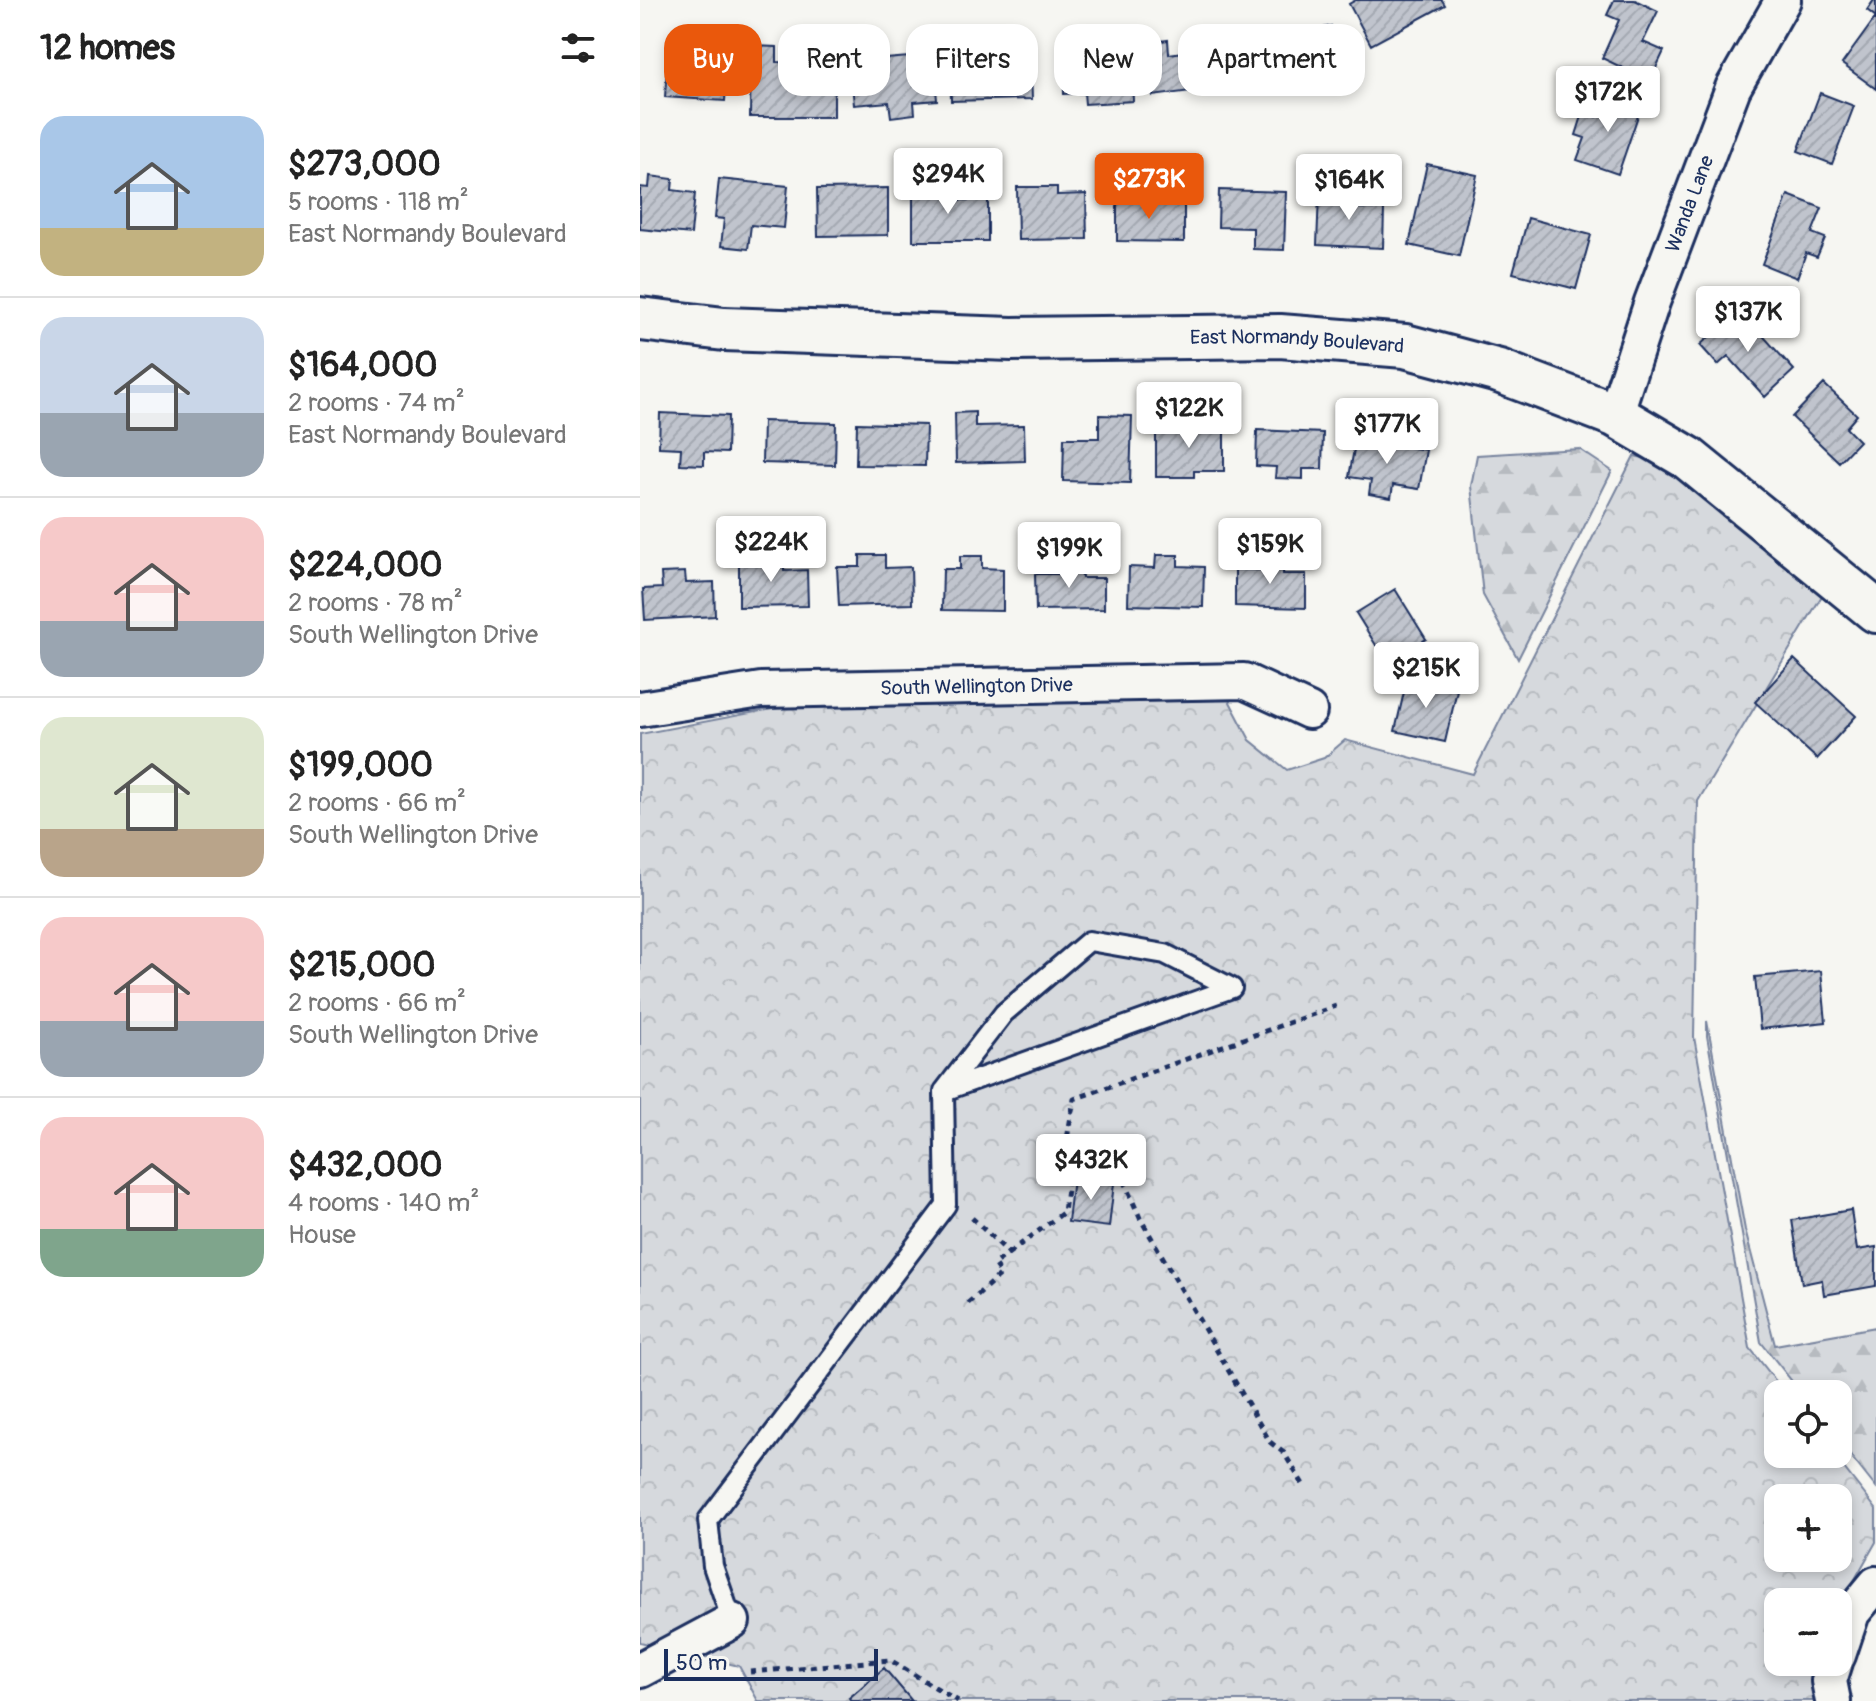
<!DOCTYPE html>
<meta charset="utf-8">
<style>
:root{--surface:#fff;--page:#f6f6f6;--text:#222;--muted:#767676;--line:#e0e0e0;--accent:#ea580c}
body{margin:0;font-family:Pangolin,sans-serif;background:var(--page);color:var(--text);height:100vh;display:flex;flex-direction:column;font-size:30px;white-space:nowrap}
*{box-sizing:border-box;margin:0}
p{font-size:26px;color:var(--muted)}
.icon{flex:none;width:44px;height:44px;fill:none;stroke:currentColor;stroke-width:2;stroke-linecap:round;stroke-linejoin:round}
.map{position:relative;flex:1;overflow:hidden}
.drawer{display:flex;flex-direction:column;background:var(--surface);width:640px}
.drawer>*{flex:none}
.guide{position:absolute;left:24px;top:24px;width:760px;height:72px;display:flex;gap:16px}
.controls{position:absolute;left:1124px;top:1380px;display:grid;gap:16px}
.controls a{display:grid;place-items:center;width:88px;height:88px;border-radius:16px;background:var(--surface);box-shadow:0 4px 12px #0003;font-size:40px}
.scale{position:absolute;left:24px;bottom:20px;width:214px;box-sizing:border-box;padding-left:8px;border:4px solid #1b2f5e;border-top:0;font-size:22px;line-height:28px;white-space:nowrap;color:#1b2f5e;-webkit-text-stroke:6px #f6f6f2;paint-order:stroke}
.price{position:absolute;translate:-50% -68px;padding:0 18px;border-radius:8px;background:#fff;color:#222;font-size:26px;line-height:52px;filter:drop-shadow(0 2px 4px #0008)}
.price::after{content:'';position:absolute;left:50%;top:48px;width:24px;height:18px;margin-left:-12px;background:inherit;clip-path:polygon(0 0,100% 0,50% 100%)}
.price.selected{background:var(--accent);color:#fff}
ul{padding:0;list-style:none}
li{display:flex;align-items:center;gap:24px;height:200px;padding:0 40px}
li+li{border-top:2px solid var(--line)}
li span{display:grid;place-items:center;flex:none;width:224px;height:160px;border-radius:24px;color:#555}
li>.icon{margin-inline-start:auto}
span .icon{width:96px;height:96px;fill:#fffc;stroke-width:1}
li b{font-size:34px}
h2{display:flex;justify-content:space-between;align-items:center;height:96px;padding:0 40px;font-size:34px}
.pill{padding:0 28px;border-radius:24px;background:var(--surface);box-shadow:0 4px 12px #0003;font-size:28px;line-height:72px}
.pill.selected{background:var(--accent);color:#fff}
main{display:flex;flex:1;min-height:0}
.map>svg:first-child{display:block}
.forest{fill:url(#forest-firs);stroke:#78849e;stroke-width:2}
.park{fill:url(#park-crowns);stroke:#78849e;stroke-width:2;fill-rule:evenodd}
.building{fill:url(#building-hatch);stroke:#1b2f5e;stroke-width:2}
.lines{fill:none;stroke-linecap:round;stroke-linejoin:round}
.service-casing{stroke:#1b2f5e;stroke-width:24}
.minor-casing{stroke:#1b2f5e;stroke-width:40}
.tertiary-casing{stroke:#1b2f5e;stroke-width:48}
.path{stroke:#1b2f5e;stroke-width:5;stroke-dasharray:6 6;stroke-linecap:butt}
.service{stroke:#f6f6f2;stroke-width:18}
.minor{stroke:#f6f6f2;stroke-width:34}
.tertiary{stroke:#f6f6f2;stroke-width:42}
.labels{text-anchor:middle;stroke-width:8;stroke-linejoin:round;paint-order:stroke}
.street-label{font-size:20px;fill:#1b2f5e;stroke:#f6f6f2}
</style>
<main>
<section class="drawer">
<h2>12 homes<svg class="icon" aria-label="filters" viewBox="0 0 24 24"><path d="M4 7h16M4 17h16"/><circle cx="9" cy="7" r="2"/><circle cx="15" cy="17" r="2"/></svg></h2>
<ul>
<li><span style="background:linear-gradient(#a9c7e8 70%,#c2b280 0)"><svg class="icon" aria-label="home" viewBox="0 0 24 24"><path d="M3 11l9-7 9 7M6 9v11h12V9"/></svg></span><div><b>$273,000</b><p>5 rooms · 118 m²</p><p>East Normandy Boulevard</p></div></li>
<li><span style="background:linear-gradient(#c9d6e8 60%,#9aa5b1 0)"><svg class="icon" aria-label="home" viewBox="0 0 24 24"><path d="M3 11l9-7 9 7M6 9v11h12V9"/></svg></span><div><b>$164,000</b><p>2 rooms · 74 m²</p><p>East Normandy Boulevard</p></div></li>
<li><span style="background:linear-gradient(#f6c9c9 65%,#9aa5b1 0)"><svg class="icon" aria-label="home" viewBox="0 0 24 24"><path d="M3 11l9-7 9 7M6 9v11h12V9"/></svg></span><div><b>$224,000</b><p>2 rooms · 78 m²</p><p>South Wellington Drive</p></div></li>
<li><span style="background:linear-gradient(#dfe7d0 70%,#b9a48a 0)"><svg class="icon" aria-label="home" viewBox="0 0 24 24"><path d="M3 11l9-7 9 7M6 9v11h12V9"/></svg></span><div><b>$199,000</b><p>2 rooms · 66 m²</p><p>South Wellington Drive</p></div></li>
<li><span style="background:linear-gradient(#f6c9c9 65%,#9aa5b1 0)"><svg class="icon" aria-label="home" viewBox="0 0 24 24"><path d="M3 11l9-7 9 7M6 9v11h12V9"/></svg></span><div><b>$215,000</b><p>2 rooms · 66 m²</p><p>South Wellington Drive</p></div></li>
<li><span style="background:linear-gradient(#f6c9c9 70%,#7fa58c 0)"><svg class="icon" aria-label="home" viewBox="0 0 24 24"><path d="M3 11l9-7 9 7M6 9v11h12V9"/></svg></span><div><b>$432,000</b><p>4 rooms · 140 m²</p><p>House</p></div></li>
</ul>
</section>
<div class="map">
<svg width="1236" height="1701" viewBox="0 0 1236 1701">
<defs>
<pattern id="forest-firs" width="22" height="20" patternUnits="userSpaceOnUse" patternTransform="scale(2)"><rect width="22" height="20" fill="#d6d9dd"/><path d="M5 1l3.5 6h-7zM16 11l3.5 6h-7z" fill="#b7bbc0"/></pattern>
<pattern id="park-crowns" width="20" height="18" patternUnits="userSpaceOnUse" patternTransform="scale(2)"><rect width="20" height="18" fill="#d6d9dd"/><path d="M2 6a3 3 0 1 1 6 0M12 15a3 3 0 1 1 6 0" fill="none" stroke="#b7bbc0"/></pattern>
<pattern id="building-hatch" width="6" height="6" patternUnits="userSpaceOnUse" patternTransform="scale(2)"><rect width="6" height="6" fill="#c0c4cd"/><path d="M-1 1l2-2M0 6l6-6M5 7l2-2" fill="none" stroke="#a4a9b2"/></pattern>
</defs>
<rect width="100%" height="100%" fill="#f6f6f2"/>
<filter id="ink" filterUnits="userSpaceOnUse"><feTurbulence type="fractalNoise" baseFrequency=".0125" numOctaves="2"/><feDisplacementMap in="SourceGraphic" scale="16" xChannelSelector="R" yChannelSelector="G"/><feConvolveMatrix kernelMatrix="1 2 1 2 8 2 1 2 1" color-interpolation-filters="sRGB"/></filter>
<g filter="url(#ink)">
<path class="forest" d="M939,449L972,471L878,659L843,595L831,486L837,455Z
M1067,1021L1105,1230L1135,1345L1236,1327V1488L1198,1440V1394H1162L1121,1342L1067,1036Z"/>
<path class="park" d="M994,456L1019,461L1183,594L1058,801L1054,1037L1110,1348L1146,1394H1138V1454H1193L1236,1509V1542L1198,1609V1602H1138V1662H1180L1181,1701H118L99,1666L0,1642V734L148,706L589,700L610,740L647,770L684,758L705,740L833,774ZM1138,1498H1198V1558H1138Z"/>
<path class="building" d="M716,0H802L805,5L731,45L709,4Z
M974,0H995L1018,11L1003,42L1024,51L1010,81L962,58L979,20L967,15Z
M1234,0H1236V17L1227,10Z
M1236,17V89L1202,64Z
M691,26L701,64L677,70L681,85L656,91L652,78L625,85L615,46Z
M582,32L590,86L513,96L506,43L528,40L529,54L556,50L554,36Z
M490,33L493,101L445,104L444,93L424,94L423,55L463,53L462,35Z
M111,46L137,47V62L194,63V117H110Z
M390,46L392,99L311,101L310,49Z
M28,50L88,54L85,101L25,97Z
M293,55L297,100L274,102L275,114L251,117L249,102L214,105L210,62Z
M1180,93L1214,106L1192,164L1158,151Z
M965,94L1001,107L978,174L937,160L945,138L936,135L943,113L957,117Z
M787,164L837,175L819,256L769,245Z
M10,176L33,179L32,190L55,193L51,234L0,229V187L9,188Z
M79,179L148,186L144,228L111,225L108,249L81,246L84,219L75,218Z
M273,183L295,184V188H321V200H348V241H273Z
M377,187H417V195L446,194L447,239L378,240Z
M248,188V235L178,236L177,189Z
M579,190L646,192L644,250L613,249V228L578,227Z
M679,193L720,195V208L744,209L743,248L677,245Z
M1148,195L1182,208L1172,233L1185,238L1177,257L1166,253L1157,278L1122,264Z
M477,197L523,198V205H544V242L477,241Z
M888,218L951,235L936,289L873,273Z
M1097,312L1114,331L1117,329L1154,370L1125,397L1088,356L1078,365L1060,345Z
M1184,384L1217,415L1206,428L1219,441L1199,462L1152,417Z
M335,412V426L384,425L385,461L316,463L315,413Z
M20,413L88,416L87,453L64,452V465L40,464L41,448L19,447Z
M459,415L492,416L490,483L423,481L424,438H459Z
M123,421L196,423L195,465L122,463Z
M217,423L286,425L285,466L216,465Z
M516,426H584V471H554V477H516Z
M617,430L683,433L682,469H663V479L635,478L636,467L616,466Z
M716,438L786,450L779,489L753,485L751,498L729,494L731,480L709,477Z
M220,555H245V568L271,567L272,604L199,606L197,567H220Z
M516,555H538V566L564,567L563,607L488,605L489,567L515,568Z
M320,556H342V568L363,569V611L302,610L303,569H320Z
M619,557L644,558L643,574H666V608L595,606V569L619,570Z
M144,558V571L167,570L168,606L99,607V559Z
M417,562H441L442,578H464V609L396,610L395,574H418Z
M45,572L46,583L74,582L75,616L5,620L3,589L22,588L21,573Z
M755,589L786,639L747,663L716,613Z
M1154,659L1216,716L1177,759L1115,702Z
M767,679L817,690L805,742L755,731Z
M1181,971L1186,1022L1120,1029L1115,977Z
M433,1178L474,1183L469,1227L428,1222Z
M1211,1210L1217,1250L1236,1247V1286L1184,1295L1182,1280L1162,1284L1152,1220Z
M244,1668L272,1701H211L209,1698Z"/>
<g class="lines">
<defs>
<path id="service" d="M92,1621L73,1566L68,1520L306,1205L304,1091L592,988L525,954L449,941L364,1013L304,1091"/>
<g id="minor">
<path id="s1" d="M975,415L1012,302L1093,88L1143,0"/>
<path id="s2" d="M0,709L121,690L604,681L669,711"/>
<path d="M1198,1655L1212,1613L1236,1584"/>
<path d="M0,1670L92,1621"/>
<path d="M1193,1701L1189,1681L1195,1662"/>
</g>
<g id="tertiary">
<path id="s3" d="M0,319L84,329L372,339L640,336L765,346L859,371L975,415L1048,458L1236,611"/>
</g>
</defs>
<use href="#service" class="service-casing"/>
<use href="#minor" class="minor-casing"/>
<use href="#tertiary" class="tertiary-casing"/>
<path class="path" d="M427,1165L482,1177L500,1218L630,1442L644,1453L664,1486
M369,1253L424,1212L428,1182L426,1145L434,1099L696,1006
M328,1303L361,1274L354,1264L369,1253L332,1218
M110,1672L250,1660L318,1701"/>
<use href="#service" class="service"/>
<use href="#minor" class="minor"/>
<use href="#tertiary" class="tertiary"/>
</g>
</g>
<g class="labels">
<g class="street-label">
<text dy="7" stroke="none"><textPath href="#s1" startOffset="224">Wanda Lane</textPath></text>
<text dy="7" stroke="none"><textPath href="#s3" startOffset="658">East Normandy Boulevard</textPath></text>
<text dy="7" stroke="none"><textPath href="#s2" startOffset="338">South Wellington Drive</textPath></text>
</g>
</g>
</svg>
<div class="controls">
<a><svg class="icon" aria-label="locate" viewBox="0 0 24 24"><circle cx="12" cy="12" r="6"/><path d="M12 2v4M12 18v4M2 12h4M18 12h4"/></svg></a>
<a>+</a>
<a>−</a>
</div>
<div class="scale">50 m</div>
<b class="price" style="left:968px;top:134px">$172K</b>
<b class="price" style="left:308px;top:216px">$294K</b>
<b class="price selected" style="left:509px;top:221px">$273K</b>
<b class="price" style="left:709px;top:222px">$164K</b>
<b class="price" style="left:1108px;top:354px">$137K</b>
<b class="price" style="left:549px;top:450px">$122K</b>
<b class="price" style="left:747px;top:466px">$177K</b>
<b class="price" style="left:131px;top:584px">$224K</b>
<b class="price" style="left:630px;top:586px">$159K</b>
<b class="price" style="left:429px;top:590px">$199K</b>
<b class="price" style="left:786px;top:710px">$215K</b>
<b class="price" style="left:451px;top:1202px">$432K</b>
<div class="guide">
<a class="pill selected">Buy</a>
<a class="pill">Rent</a>
<a class="pill">Filters</a>
<a class="pill">New</a>
<a class="pill">Apartment</a>
</div>
</div>
</main>
